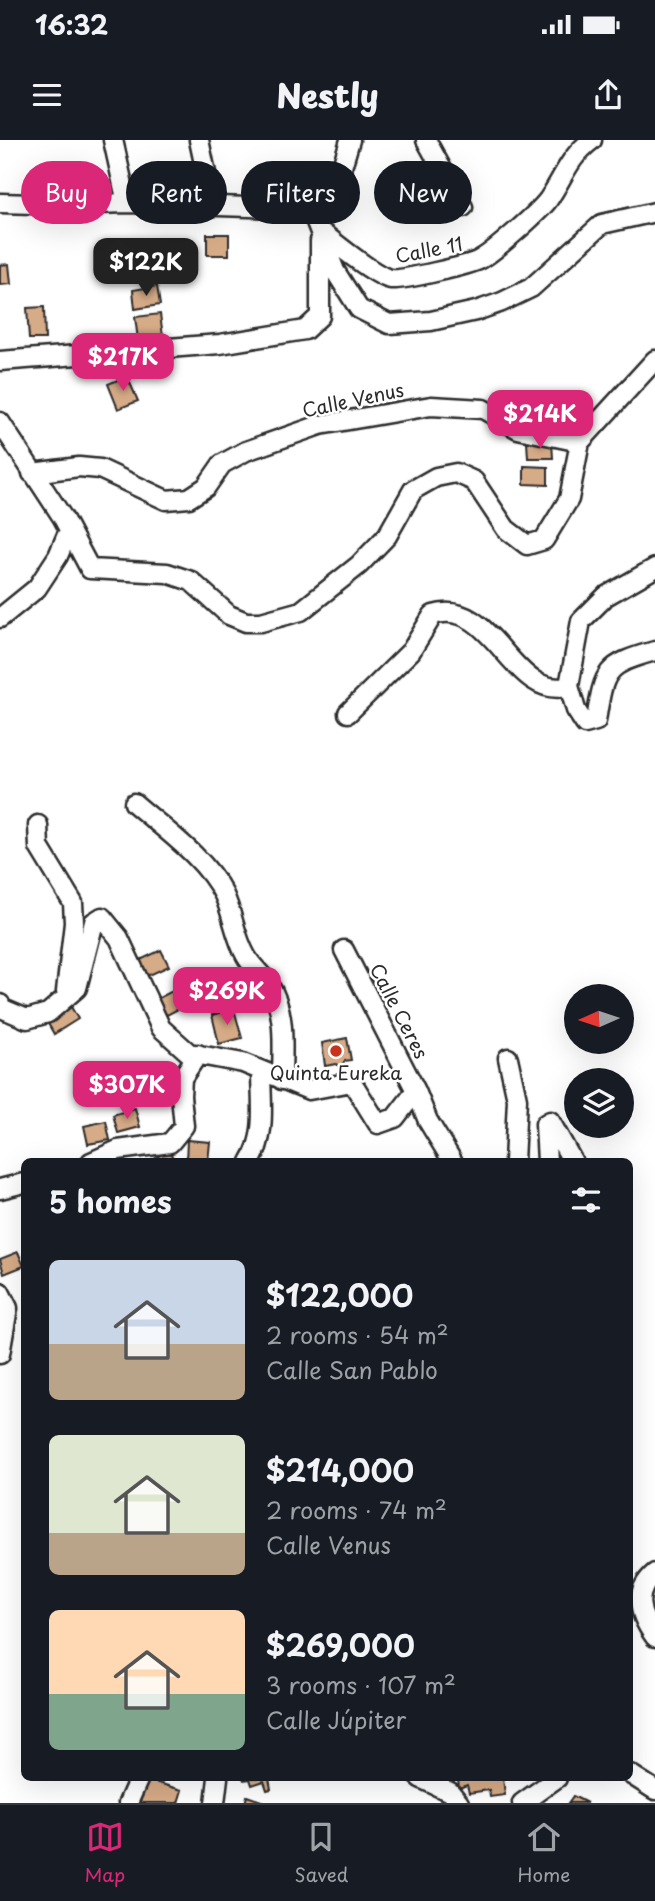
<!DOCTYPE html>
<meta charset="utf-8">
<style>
:root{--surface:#171b24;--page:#20242c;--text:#f1f3f6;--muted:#9ea1a6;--line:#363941;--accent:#db2777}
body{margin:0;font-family:"Playpen Sans",sans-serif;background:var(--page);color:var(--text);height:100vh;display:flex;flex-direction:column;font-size:26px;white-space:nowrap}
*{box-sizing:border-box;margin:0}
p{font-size:23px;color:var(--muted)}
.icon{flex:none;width:38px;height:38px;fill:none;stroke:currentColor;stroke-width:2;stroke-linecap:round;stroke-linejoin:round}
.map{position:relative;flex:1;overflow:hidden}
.drawer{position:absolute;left:21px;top:1018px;width:612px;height:623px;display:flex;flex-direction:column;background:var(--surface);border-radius:10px;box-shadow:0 7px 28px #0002}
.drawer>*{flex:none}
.guide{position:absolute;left:21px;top:21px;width:614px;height:63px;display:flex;gap:14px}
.needle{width:46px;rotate:267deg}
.controls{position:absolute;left:564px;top:844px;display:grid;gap:14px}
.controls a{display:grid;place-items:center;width:70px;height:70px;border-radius:50%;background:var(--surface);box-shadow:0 7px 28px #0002;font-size:35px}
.price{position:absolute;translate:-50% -60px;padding:0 16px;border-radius:14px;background:var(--accent);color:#fff;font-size:23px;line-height:46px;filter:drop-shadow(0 2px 4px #0008)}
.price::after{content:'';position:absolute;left:50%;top:42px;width:21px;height:16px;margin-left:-10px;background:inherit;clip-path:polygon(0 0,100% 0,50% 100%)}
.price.active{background:#222;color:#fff}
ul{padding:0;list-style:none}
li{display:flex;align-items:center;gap:21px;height:175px;padding:0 28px}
li span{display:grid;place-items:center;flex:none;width:196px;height:140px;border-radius:10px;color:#555}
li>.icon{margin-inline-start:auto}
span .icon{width:84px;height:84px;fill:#fffc;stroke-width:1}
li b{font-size:30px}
h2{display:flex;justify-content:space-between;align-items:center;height:84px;padding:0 28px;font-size:30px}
.tag{padding:0 24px;border-radius:32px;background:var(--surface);box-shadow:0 7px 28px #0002;font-size:24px;line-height:63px}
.tag.active{background:var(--accent);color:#fff}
.status{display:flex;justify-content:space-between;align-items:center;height:49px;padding:0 35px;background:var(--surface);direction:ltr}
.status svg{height:19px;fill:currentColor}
header{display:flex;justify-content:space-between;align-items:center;height:91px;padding:0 28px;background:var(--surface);font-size:32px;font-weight:800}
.tab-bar{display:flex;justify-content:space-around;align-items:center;height:98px;border-top:2px solid var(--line);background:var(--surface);font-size:19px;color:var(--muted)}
.tab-bar a{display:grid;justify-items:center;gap:4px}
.tab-bar .active{color:var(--accent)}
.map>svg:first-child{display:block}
.building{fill:#d6ab87;stroke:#2b2b2b;stroke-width:2}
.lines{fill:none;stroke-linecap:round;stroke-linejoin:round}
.minor-casing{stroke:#2b2b2b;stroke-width:23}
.minor{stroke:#fff;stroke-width:18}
.poi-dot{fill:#c8321e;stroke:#fff;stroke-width:2.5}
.labels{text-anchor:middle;stroke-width:5;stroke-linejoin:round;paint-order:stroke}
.street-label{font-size:19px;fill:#2b2b2b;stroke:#fff}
.poi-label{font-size:19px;fill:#2b2b2b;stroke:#fff}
</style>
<div class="status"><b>16:32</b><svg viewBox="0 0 49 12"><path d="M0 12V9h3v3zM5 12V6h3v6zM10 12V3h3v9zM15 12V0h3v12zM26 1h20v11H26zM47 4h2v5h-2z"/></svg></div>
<header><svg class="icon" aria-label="menu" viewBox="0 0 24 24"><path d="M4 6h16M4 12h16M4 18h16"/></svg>Nestly<svg class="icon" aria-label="share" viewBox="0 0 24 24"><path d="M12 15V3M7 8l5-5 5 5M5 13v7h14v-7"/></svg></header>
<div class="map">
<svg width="655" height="1663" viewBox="0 0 655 1663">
<rect width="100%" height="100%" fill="#fff"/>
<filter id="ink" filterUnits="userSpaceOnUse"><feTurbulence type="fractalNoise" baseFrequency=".0143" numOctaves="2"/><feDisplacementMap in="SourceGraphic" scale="14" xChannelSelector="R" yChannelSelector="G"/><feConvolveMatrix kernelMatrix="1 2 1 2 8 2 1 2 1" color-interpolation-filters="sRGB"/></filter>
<g filter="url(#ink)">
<path class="building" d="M207,94H229V115H207Z
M9,124L11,144L0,145V125Z
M157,146L160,165L135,169L133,150Z
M44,167L45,199H29L27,168Z
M160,174L163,196L138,200L135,177Z
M127,236L138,261L118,269L108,244Z
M527,302H552L553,318H528Z
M524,326L548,327V345L524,344Z
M161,810L169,826L143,838L136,822Z
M180,847L188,864L163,877L155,860Z
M70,865L78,879L54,894L46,880Z
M234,869L242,898L219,904L212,875Z
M347,898L351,920L345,921L340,927L336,924L325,926L322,903Z
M135,968L140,987L118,993L113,975Z
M106,981L110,1000L88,1004L84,986Z
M187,1000L210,1002L208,1022L186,1021Z
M168,1010L176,1022H150Z
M18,1112L24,1126L4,1134L0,1119Z
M243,1638H269L271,1649L267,1650L264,1641L252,1645L250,1639L244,1640Z
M458,1638H503L505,1655L490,1657L489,1650L469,1653L467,1645L459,1648Z
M144,1639L182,1650L178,1663H136Z
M247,1656L267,1663H245Z
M573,1656L587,1663H568Z"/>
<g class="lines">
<defs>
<path id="minor" d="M113,0L127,63
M199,0L213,66
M426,0L463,67
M0,63L67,65L127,63L311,69
M311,69L335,131L359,169L389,184L431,181L476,171L502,162L531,148L602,84L655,72
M311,69L340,34L350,0
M320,91C334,102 376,137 391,139C400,141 470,125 479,120C493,113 539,72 548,60C564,37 568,18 592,0
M0,221L220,204L305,190L320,176V101
M0,282L63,378L90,429L167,433L191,441L229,475L246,482H261L301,471L359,425L387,396L413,350L436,337L456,333L474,341L506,389L527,405L544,400L569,359L580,302L655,220
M32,333L79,327L100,329L166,360L189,358L206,347L222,324L246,311L320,285L431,266L483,269L518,289L580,302
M655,428L606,456L581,481L569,546L576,570L585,584L596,581C604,531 604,525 655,511
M0,478L37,448L58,416L69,390
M348,573L411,511L433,475C494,456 512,563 569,546
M134,663C165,690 206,718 224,755C233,774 235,797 246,816C252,827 263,835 269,845C287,871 282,910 282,940
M38,685L39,707L73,763L74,783L66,851
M344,810L416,951
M0,864L1,868L27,879L48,873L77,848L94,782L102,777L119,798L161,888L189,913L243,923L309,950L352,942L378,984L395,978L416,951L428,981L453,1022
M508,918L517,959L514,1022
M91,1022L118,1010L170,1003L184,986L181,956L182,938L198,914
M250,1022C267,996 261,961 261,931
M547,1022L545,984L550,981L573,1022
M0,1049L24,1043
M0,1152L8,1168L0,1214
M655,1433C632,1453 639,1475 655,1497
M630,1634L655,1650
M420,1638L450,1652L459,1663
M128,1663L139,1638
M215,1663L218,1638
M522,1663L557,1638"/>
</defs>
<use href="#minor" class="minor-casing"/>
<use href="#minor" class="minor"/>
</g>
</g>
<circle class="poi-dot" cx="336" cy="911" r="7"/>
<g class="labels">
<g class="street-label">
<text transform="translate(429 110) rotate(-11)" y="7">Calle 11</text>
<text transform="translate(353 260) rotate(-12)" y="7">Calle Venus</text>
<text transform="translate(399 871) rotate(63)" y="7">Calle Ceres</text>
</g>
<g class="poi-label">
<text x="336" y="940">Quinta Eureka</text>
</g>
</g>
</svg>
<div class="controls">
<a><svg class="needle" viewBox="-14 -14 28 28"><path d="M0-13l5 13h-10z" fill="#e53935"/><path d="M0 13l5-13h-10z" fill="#9ea1a6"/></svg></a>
<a><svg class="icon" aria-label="layers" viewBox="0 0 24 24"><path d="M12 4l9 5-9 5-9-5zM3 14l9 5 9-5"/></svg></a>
</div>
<b class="price active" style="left:146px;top:158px">$122K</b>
<b class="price" style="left:123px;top:253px">$217K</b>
<b class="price" style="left:540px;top:310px">$214K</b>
<b class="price" style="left:227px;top:887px">$269K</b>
<b class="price" style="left:127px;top:981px">$307K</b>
<div class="guide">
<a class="tag active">Buy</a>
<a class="tag">Rent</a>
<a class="tag">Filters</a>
<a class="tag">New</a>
</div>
<section class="drawer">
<h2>5 homes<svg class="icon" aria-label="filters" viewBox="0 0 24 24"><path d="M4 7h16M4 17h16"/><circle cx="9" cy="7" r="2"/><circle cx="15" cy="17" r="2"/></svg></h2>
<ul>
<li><span style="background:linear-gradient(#c9d6e8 60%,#b9a48a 0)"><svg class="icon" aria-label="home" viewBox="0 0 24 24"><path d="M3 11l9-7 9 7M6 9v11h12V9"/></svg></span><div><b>$122,000</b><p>2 rooms · 54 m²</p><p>Calle San Pablo</p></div></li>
<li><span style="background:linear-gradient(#dfe7d0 70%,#b9a48a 0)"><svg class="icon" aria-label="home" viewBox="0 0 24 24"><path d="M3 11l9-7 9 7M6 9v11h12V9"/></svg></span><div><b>$214,000</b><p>2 rooms · 74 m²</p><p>Calle Venus</p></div></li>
<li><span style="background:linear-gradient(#ffd9b3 60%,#7fa58c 0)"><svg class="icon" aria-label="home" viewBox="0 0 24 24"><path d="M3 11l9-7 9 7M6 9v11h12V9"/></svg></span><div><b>$269,000</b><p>3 rooms · 107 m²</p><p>Calle Júpiter</p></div></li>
</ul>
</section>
</div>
<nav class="tab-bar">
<a class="active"><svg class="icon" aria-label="map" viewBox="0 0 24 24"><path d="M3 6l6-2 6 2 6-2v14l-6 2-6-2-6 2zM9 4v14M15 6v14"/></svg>Map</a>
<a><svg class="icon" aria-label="saved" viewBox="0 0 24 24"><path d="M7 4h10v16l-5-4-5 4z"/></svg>Saved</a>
<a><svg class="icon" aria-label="home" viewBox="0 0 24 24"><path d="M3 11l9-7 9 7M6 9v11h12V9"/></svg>Home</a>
</nav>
